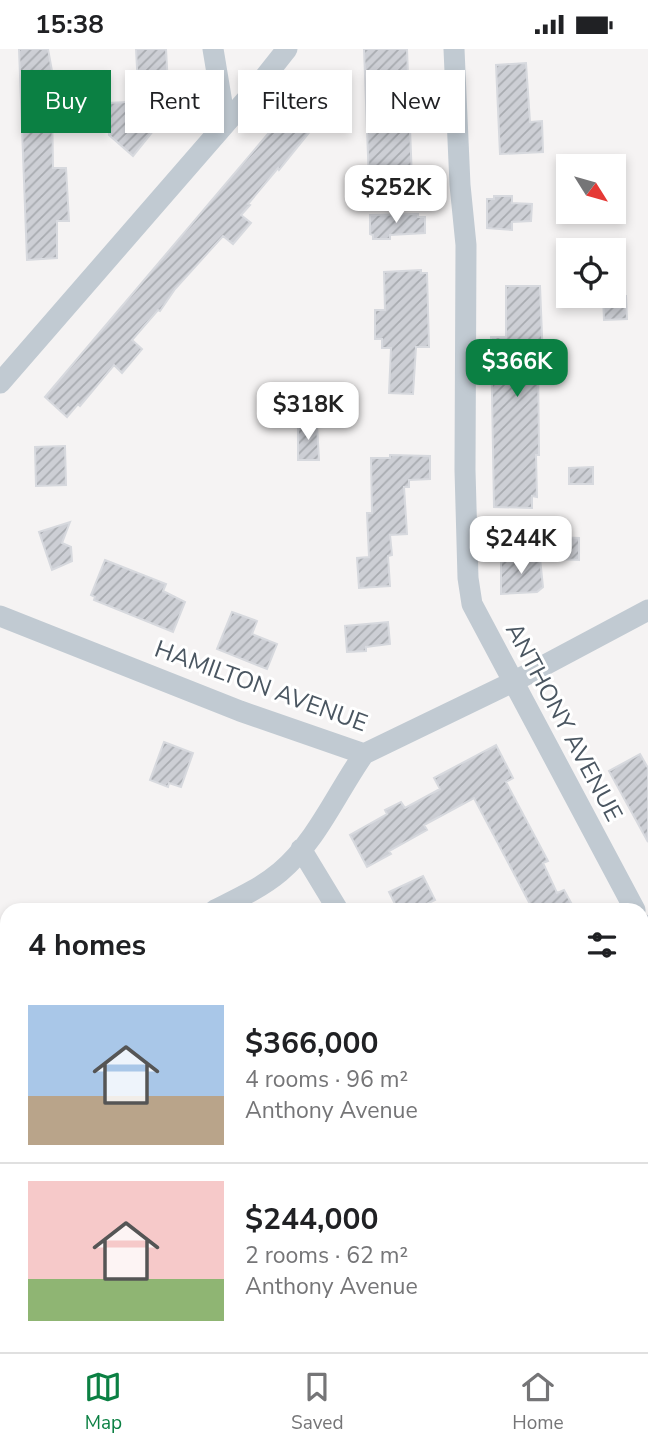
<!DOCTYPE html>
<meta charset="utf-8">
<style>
:root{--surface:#fff;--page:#f6f6f6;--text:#202124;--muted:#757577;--line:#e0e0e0;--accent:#0b8043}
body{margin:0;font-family:"Nunito Sans",sans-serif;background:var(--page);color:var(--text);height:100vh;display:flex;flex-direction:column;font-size:26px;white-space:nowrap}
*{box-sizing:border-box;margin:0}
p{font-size:23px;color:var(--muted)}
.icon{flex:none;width:38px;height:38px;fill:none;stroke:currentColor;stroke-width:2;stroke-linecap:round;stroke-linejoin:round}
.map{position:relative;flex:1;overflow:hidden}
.sheet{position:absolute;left:0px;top:854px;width:649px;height:450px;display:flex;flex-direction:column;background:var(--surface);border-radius:21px 21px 0 0;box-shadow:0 4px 10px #0003}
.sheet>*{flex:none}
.banner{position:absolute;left:21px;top:21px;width:607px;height:63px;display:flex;gap:14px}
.needle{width:46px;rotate:127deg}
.tools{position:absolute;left:556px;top:105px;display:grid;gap:14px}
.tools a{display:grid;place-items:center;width:70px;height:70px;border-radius:0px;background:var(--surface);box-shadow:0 4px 10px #0003;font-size:35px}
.price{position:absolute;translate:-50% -60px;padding:0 16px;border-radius:14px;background:#fff;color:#222;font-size:23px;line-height:46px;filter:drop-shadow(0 2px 4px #0008)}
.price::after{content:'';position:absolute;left:50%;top:42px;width:21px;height:16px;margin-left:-10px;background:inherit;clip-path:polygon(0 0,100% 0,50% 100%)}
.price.selected{background:var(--accent);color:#fff}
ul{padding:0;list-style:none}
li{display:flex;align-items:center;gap:21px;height:175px;padding:0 28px}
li+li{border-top:2px solid var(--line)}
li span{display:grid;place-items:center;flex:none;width:196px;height:140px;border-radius:0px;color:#555}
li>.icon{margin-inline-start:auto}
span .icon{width:84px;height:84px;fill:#fffc;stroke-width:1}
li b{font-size:30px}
h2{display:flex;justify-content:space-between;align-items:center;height:84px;padding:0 28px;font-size:30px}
.pill{padding:0 24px;border-radius:0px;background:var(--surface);box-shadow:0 4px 10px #0003;font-size:24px;line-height:63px}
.pill.selected{background:var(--accent);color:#fff}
.status{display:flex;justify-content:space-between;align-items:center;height:49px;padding:0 35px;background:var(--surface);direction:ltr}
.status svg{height:19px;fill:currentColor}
.tab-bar{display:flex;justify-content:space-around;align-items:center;height:98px;border-top:2px solid var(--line);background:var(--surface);font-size:19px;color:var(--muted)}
.tab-bar a{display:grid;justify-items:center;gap:4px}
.tab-bar .selected{color:var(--accent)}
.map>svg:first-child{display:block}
.building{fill:url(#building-hatch);stroke:#d7d9de;stroke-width:2}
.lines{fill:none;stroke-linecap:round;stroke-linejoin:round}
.minor{stroke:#c1cad2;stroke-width:21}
.labels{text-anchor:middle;stroke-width:6;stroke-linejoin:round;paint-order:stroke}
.street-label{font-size:24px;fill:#4a5661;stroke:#fff}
</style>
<div class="status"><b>15:38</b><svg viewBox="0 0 49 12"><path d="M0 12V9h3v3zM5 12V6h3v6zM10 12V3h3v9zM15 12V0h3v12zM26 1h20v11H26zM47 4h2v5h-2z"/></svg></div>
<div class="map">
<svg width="648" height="1303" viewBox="0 0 648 1303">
<defs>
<pattern id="building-hatch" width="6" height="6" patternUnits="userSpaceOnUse" patternTransform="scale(1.75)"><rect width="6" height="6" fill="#cdcfd5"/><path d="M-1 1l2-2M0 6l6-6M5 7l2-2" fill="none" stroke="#a8abb0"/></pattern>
</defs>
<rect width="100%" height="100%" fill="#f5f3f3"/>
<path class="building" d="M19,0H48L54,33H74V55H52L53,119H66L69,172H57V209L27,211Z
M136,0H166L168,36L138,38Z
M364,0H407L412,131L369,133Z
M526,14L530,73L542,72L543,103L500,105L496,16Z
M306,40L329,59L279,121L278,119L248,155L250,156L241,166L251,174L233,195L223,187L175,240L160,262L158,261L132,291L142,300L122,324L114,316L80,357L78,355L67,368L45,348Z
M150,52V62L161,72L133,107L109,86L107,54Z
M494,147H512V154L532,155L531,172L512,173V181L487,179V150H494Z
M418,165V168H425V184L390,186V190H373V186L370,185V166Z
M421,221V224H427L429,298H416L413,345L389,344L391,299H382V290H375V261H385L384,223Z
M506,237H540L543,311H538L539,406H536L537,448L532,447V459L494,458L491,288H506Z
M603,247H626L627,270L604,271Z
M298,375H317L319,411H298Z
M65,397L66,436L36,437L35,398Z
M390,406L430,407V430L409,431V438H404L407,485L390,486L392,506L388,507L390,537L359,539L357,509L369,508L367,464H372L371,409H390Z
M593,418V435H569V419Z
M70,473L62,494L71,498L72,512L52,521L39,483Z
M556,488L579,489V511L556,510Z
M540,509L543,538L537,543L501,545V512Z
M105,511L166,535L163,542L185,553L173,583L94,551L95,548L91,546Z
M232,563L257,572L252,585L277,595L267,620L217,600Z
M388,573L390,595L366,598V602L347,603L345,577Z
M164,693L193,704L181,738L169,734L168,738L150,731Z
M496,696L513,729L506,733L548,812L543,814L557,844L564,841L575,861H523L531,857L474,749L424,776L427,781L389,802L391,805L367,818L350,786L387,765L385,761L401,753L405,759L440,740L434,729Z
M640,705L648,719V793L609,722Z
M423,827L435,851L414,861H398L389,843Z"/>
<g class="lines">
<path class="minor" d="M213,0L225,72
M454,0L460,136L466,196L465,421L468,529L472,555L635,861
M0,334L253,43L287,0
M0,567L240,662L364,705L513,633L648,561
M301,800L338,861
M215,861C237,850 261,839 280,823C317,792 337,743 364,705
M642,875L648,886
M0,943L7,937
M0,959L7,1010
M642,1111L648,1107
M47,1297V1303
M322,1297L324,1303"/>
</g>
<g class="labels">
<g class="street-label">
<text transform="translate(261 637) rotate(20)" y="8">HAMILTON AVENUE</text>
<text transform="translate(564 673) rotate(62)" y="8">ANTHONY AVENUE</text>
</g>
</g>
</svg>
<div class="tools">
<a><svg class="needle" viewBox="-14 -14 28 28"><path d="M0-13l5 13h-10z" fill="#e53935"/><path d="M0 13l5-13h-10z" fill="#757577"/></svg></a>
<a><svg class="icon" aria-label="locate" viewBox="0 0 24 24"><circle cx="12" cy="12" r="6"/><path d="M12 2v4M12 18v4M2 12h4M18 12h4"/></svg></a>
</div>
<b class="price" style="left:396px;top:176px">$252K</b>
<b class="price selected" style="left:517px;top:350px">$366K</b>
<b class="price" style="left:308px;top:393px">$318K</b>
<b class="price" style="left:521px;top:527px">$244K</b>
<div class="banner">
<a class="pill selected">Buy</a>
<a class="pill">Rent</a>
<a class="pill">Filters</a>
<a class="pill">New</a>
</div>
<section class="sheet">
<h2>4 homes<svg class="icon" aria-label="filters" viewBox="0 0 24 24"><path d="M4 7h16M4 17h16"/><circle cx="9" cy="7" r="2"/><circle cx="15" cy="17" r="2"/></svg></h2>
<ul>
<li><span style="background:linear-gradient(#a9c7e8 65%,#b9a48a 0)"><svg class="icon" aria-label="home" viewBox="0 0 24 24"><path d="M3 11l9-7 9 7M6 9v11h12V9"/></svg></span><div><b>$366,000</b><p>4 rooms · 96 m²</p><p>Anthony Avenue</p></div></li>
<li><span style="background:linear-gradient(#f6c9c9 70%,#8fb573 0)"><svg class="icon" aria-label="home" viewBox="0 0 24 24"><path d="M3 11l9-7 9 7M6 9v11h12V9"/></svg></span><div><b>$244,000</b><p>2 rooms · 62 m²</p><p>Anthony Avenue</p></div></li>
</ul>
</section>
</div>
<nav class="tab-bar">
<a class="selected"><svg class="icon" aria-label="map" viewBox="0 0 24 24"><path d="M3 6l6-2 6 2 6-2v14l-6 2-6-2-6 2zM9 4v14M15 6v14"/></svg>Map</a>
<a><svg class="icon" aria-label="saved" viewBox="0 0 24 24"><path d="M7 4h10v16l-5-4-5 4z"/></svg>Saved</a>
<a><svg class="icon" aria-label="home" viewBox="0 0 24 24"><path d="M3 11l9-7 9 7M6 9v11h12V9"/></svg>Home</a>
</nav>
